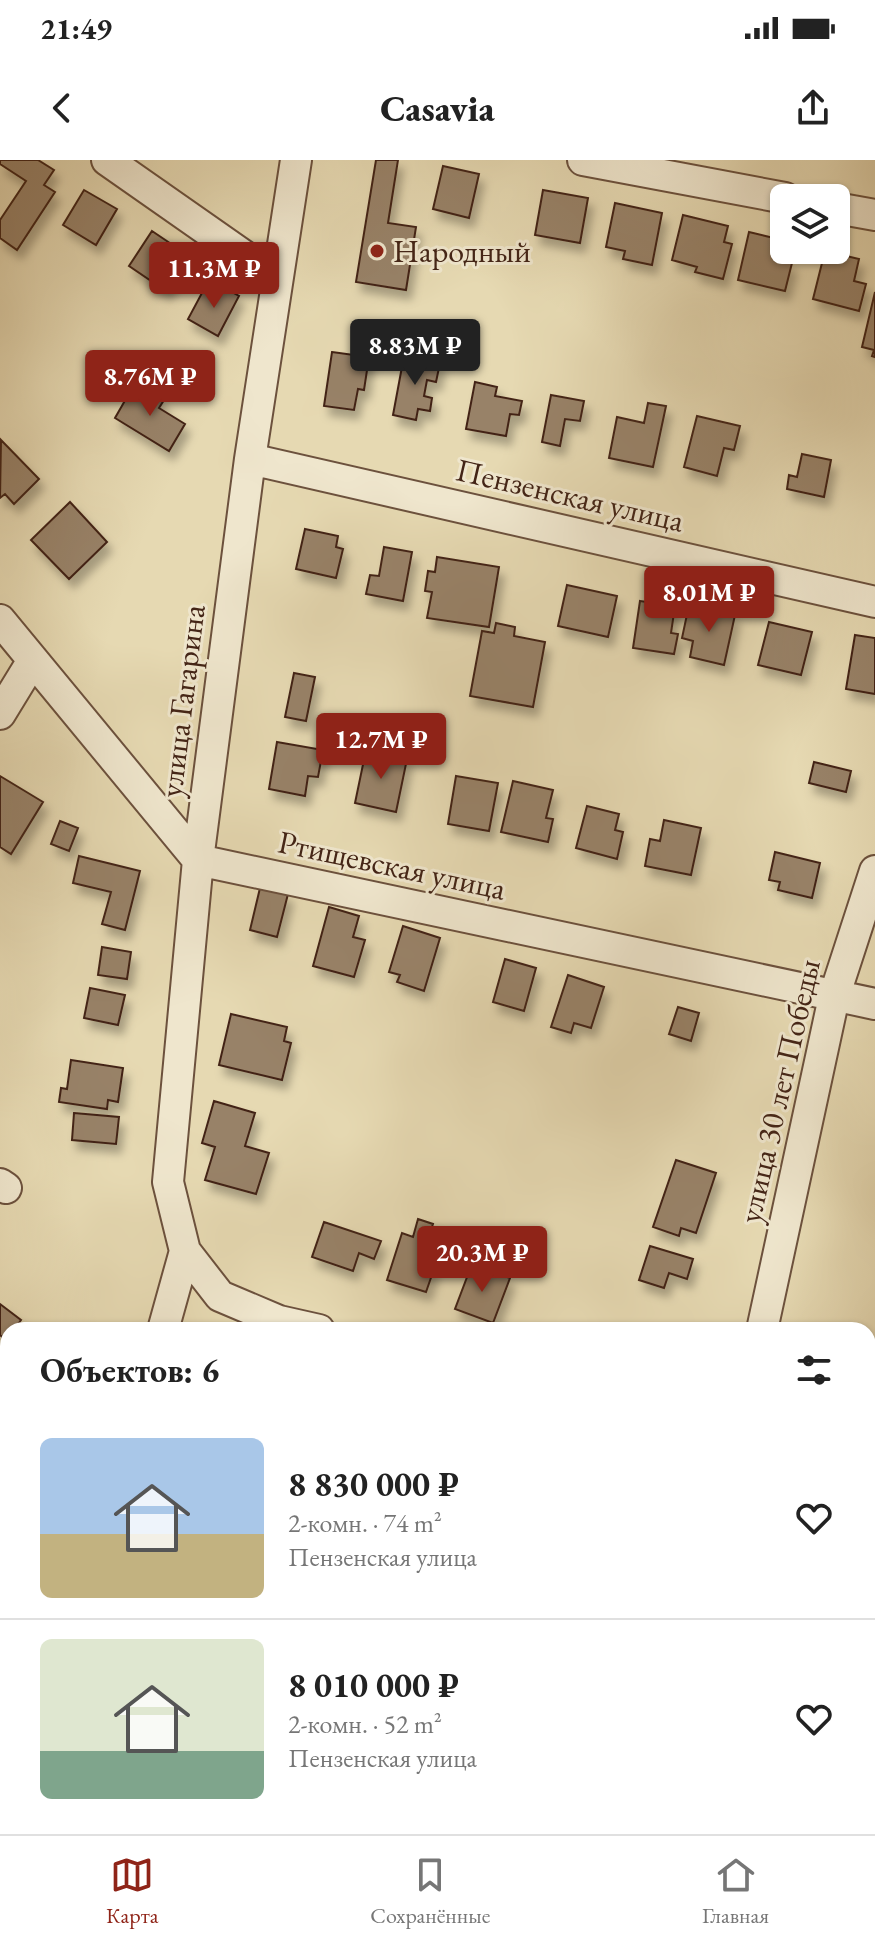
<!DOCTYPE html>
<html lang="ru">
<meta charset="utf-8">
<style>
:root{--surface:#fff;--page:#f6f6f6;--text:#222;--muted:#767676;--line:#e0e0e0;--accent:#8f2418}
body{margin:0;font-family:"EB Garamond",serif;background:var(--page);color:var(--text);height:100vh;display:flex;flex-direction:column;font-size:30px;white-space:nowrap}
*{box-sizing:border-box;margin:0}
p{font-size:26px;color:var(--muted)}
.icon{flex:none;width:44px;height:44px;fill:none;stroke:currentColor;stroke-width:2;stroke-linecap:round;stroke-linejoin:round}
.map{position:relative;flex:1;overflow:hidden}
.drawer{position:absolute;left:0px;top:1162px;width:876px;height:512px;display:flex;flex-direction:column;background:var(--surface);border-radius:24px 24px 0 0;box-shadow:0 2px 6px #0004}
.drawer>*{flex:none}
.tools{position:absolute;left:770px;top:24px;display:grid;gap:16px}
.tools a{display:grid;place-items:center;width:80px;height:80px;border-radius:12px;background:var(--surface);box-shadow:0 2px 6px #0004;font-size:40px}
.price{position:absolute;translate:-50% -68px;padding:0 18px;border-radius:8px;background:var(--accent);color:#fff;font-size:26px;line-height:52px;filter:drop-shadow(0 2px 4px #0008)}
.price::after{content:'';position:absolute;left:50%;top:48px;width:24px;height:18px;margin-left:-12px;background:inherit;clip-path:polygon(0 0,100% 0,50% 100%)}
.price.selected{background:#222;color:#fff}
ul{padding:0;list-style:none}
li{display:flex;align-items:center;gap:24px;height:200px;padding:0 40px}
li+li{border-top:2px solid var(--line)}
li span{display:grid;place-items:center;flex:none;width:224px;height:160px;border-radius:12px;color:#555}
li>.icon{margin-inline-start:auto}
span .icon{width:96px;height:96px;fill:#fffc;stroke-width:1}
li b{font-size:34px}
h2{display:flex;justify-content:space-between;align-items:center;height:96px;padding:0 40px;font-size:34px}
.status{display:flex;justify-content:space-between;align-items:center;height:56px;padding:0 40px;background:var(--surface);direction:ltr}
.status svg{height:22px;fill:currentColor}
header{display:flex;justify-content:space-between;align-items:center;height:104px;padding:0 40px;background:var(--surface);font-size:36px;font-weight:800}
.menu{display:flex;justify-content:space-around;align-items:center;height:112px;border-top:2px solid var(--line);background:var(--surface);font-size:22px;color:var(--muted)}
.menu a{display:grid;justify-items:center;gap:4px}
.menu .selected{color:var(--accent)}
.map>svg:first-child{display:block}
.green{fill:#caba97;stroke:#866f56;stroke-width:2}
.building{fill:#988267;stroke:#432416;stroke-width:2;filter:url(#shadow)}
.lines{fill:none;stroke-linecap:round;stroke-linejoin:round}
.minor-casing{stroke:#6c513d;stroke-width:34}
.minor{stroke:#efe6cd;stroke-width:30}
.rail-casing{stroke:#432416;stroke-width:9}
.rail{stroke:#efe6cd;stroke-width:6;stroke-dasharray:18;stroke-linecap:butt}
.poi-dot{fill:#8f2418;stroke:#efe6cd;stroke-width:3}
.labels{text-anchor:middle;stroke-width:6;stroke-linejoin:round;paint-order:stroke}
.poi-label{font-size:32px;fill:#432416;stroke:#efe6cd;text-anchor:start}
.street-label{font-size:32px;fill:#432416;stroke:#efe6cd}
</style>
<div class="status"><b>21:49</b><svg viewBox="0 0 49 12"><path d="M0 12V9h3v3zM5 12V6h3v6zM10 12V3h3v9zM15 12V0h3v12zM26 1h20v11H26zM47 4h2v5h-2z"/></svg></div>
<header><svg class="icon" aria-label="back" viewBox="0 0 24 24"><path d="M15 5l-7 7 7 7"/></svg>Casavia<svg class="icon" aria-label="share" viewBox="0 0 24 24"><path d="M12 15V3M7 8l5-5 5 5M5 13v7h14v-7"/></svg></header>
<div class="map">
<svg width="875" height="1674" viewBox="0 0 875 1674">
<defs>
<filter id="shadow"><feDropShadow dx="5" dy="9" stdDeviation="4" flood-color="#0004"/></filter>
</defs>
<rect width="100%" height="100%" fill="#e6d9b2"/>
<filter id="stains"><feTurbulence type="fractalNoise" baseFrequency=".0025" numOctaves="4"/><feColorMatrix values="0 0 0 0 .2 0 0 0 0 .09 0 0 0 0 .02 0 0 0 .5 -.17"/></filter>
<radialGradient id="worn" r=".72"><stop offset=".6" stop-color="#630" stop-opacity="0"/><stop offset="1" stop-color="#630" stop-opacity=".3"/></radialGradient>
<path class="green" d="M868,1377H875V1474L868,1470Z"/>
<path class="building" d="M0,0H38L54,10L44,25L55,32L17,90L0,78V60L26,21L0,4Z
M376,0H398L388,63L416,67L406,130L356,122Z
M443,6L479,14L469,58L433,49Z
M84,30L117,49L96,85L63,65Z
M543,30L588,38L580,83L535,75Z
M615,43L662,53L652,105L623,99L625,91L606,87Z
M683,55L728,66L724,82L732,84L723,119L695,112L697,107L672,100Z
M152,71L189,96L166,131L129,106Z
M749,72L782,80L777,99L792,103L785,131L738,120Z
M825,91L859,99L854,121L866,124L859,151L813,139Z
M221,126L239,136L218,176L188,159L203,131L215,137Z
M875,132V197L872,196L874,190L862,187Z
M332,192L369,197L364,230L358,229L354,250L324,246Z
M404,196L440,203L436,222L427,220L424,236L432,238L430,251L418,249L416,260L393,255Z
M475,222L497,227L495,236L522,241L519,255L510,254L506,276L466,269Z
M135,223L164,240L159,248L185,264L169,291L115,258Z
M551,235L584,241L580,261L565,259L560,286L542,282Z
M648,243L666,246L653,307L609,298L617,257L644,263Z
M697,256L740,266L734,290L724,288L717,316L684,307Z
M1,280L39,319L14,344L5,334L0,338Z
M802,294L831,300L824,337L787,329L789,315L797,317Z
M70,342L107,382L69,419L31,380Z
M305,369L338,376L336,387L343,389L336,418L296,409Z
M384,387L412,392L403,441L366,434L370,415L379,416Z
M437,397L499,407L489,467L427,458L432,432L425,431L428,411L435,412Z
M567,425L617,436L608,477L558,466Z
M640,441L675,446L671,473L678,474L674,494L633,488Z
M689,445L735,455L724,505L690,497L693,481L682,478Z
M769,462L812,472L801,515L758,505Z
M496,463L515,467L514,476L545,482L533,547L470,536L482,471L494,473Z
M855,475L875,478V534L846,529Z
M294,513L315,517L306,561L285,557Z
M277,582L323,590L318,617L308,616L305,636L269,629Z
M366,590L407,599L396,652L355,643Z
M814,602L851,611L846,632L809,623Z
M0,616L43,642L11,694L0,687Z
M456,616L498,623L489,671L448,664Z
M513,621L553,630L546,658L553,659L548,682L501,672Z
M587,646L619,654L615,670L623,672L617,699L576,688Z
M664,660L701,668L691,715L645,706L650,679L660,681Z
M60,661L78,668L69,691L51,684Z
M775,692L820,703L812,738L778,730L780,722L769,720Z
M79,696L140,711L125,770L102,764L111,732L73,723Z
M260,728L288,734L277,777L250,770Z
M329,747L359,756L353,777L365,780L354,817L313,806Z
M403,766L440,778L424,831L397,822L400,815L389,812Z
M102,787L131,792L127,819L98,815Z
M505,799L536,808L524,851L493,842Z
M568,815L604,827L591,868L574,863L571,873L551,867Z
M90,828L125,835L118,865L84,858Z
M678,847L699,853L691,881L669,874Z
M231,854L287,867L284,881L291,883L282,920L219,905Z
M71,900L123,908L118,942L108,940L107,949L59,942L61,928L67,929Z
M214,941L255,953L245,986L269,993L256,1034L205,1020L215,987L202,983Z
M74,953L119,957L116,984L72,980Z
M676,1000L716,1013L696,1073L681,1068L679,1076L653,1067Z
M418,1059L433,1064L419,1105L434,1109L426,1132L387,1120L402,1073L413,1077Z
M324,1062L381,1081L374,1099L359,1093L353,1111L312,1097Z
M650,1086L693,1099L687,1119L669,1113L664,1128L639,1120Z
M472,1104L510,1118L493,1163L455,1149Z
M0,1144L21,1160L14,1170H8L6,1180L0,1175Z
M868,1194L875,1195V1224L868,1223Z
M0,1293L7,1296L2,1313L8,1314L0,1350Z"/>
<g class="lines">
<defs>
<path id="minor" d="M107,0L277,119
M296,0L250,299L198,700L168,1022L185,1091L220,1136L279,1161L319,1170
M583,0L785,38
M836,48L875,55
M250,299L875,442
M0,460L198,700L875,844
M0,554L33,500
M0,1024L6,1028
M163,1170L185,1091
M762,1170L834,837L875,711
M868,1286L875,1287
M0,1398L8,1400"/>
</defs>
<use href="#minor" class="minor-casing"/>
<use href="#minor" class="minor"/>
<defs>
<path id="rail" d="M0,1593H8
M0,1610L8,1611
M868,1620L875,1621
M868,1663L875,1664"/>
</defs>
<use href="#rail" class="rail-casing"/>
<use href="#rail" class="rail"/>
</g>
<circle class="poi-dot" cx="377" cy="91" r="8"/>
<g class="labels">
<g class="poi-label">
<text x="393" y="102">Народный</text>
</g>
<g class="street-label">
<text transform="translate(570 335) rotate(13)" y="11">Пензенская улица</text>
<text transform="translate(182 541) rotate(-83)" y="11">улица Гагарина</text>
<text transform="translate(392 705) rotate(12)" y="11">Ртищевская улица</text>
<text transform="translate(779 931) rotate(-77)" y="11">улица 30 лет Победы</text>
</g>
</g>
<rect width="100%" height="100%" filter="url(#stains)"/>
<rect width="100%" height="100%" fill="url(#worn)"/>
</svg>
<div class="tools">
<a><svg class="icon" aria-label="layers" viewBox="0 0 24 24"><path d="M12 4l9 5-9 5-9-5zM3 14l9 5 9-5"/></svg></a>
</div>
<b class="price" style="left:214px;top:150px">11.3M ₽</b>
<b class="price selected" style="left:415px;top:227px">8.83M ₽</b>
<b class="price" style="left:150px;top:258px">8.76M ₽</b>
<b class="price" style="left:709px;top:474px">8.01M ₽</b>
<b class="price" style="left:381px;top:621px">12.7M ₽</b>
<b class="price" style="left:482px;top:1134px">20.3M ₽</b>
<section class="drawer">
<h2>Объектов: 6<svg class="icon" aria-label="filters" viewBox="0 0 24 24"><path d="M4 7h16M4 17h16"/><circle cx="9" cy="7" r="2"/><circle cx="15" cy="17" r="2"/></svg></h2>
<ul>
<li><span style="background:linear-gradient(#a9c7e8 60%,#c2b280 0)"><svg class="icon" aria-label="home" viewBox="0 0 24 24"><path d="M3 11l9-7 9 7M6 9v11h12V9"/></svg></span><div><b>8 830 000 ₽</b><p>2-комн. · 74 m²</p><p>Пензенская улица</p></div><svg class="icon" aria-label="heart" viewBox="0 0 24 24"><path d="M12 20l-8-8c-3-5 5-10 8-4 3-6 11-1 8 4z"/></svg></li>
<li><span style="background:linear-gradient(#dfe7d0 70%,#7fa58c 0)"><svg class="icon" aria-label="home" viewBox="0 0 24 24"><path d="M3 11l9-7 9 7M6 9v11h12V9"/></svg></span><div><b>8 010 000 ₽</b><p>2-комн. · 52 m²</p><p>Пензенская улица</p></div><svg class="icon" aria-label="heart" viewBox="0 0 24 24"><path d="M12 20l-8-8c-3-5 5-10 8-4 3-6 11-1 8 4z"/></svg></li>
</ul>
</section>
</div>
<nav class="menu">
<a class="selected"><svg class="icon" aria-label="map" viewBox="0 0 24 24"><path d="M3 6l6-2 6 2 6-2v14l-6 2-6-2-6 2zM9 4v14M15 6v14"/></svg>Карта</a>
<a><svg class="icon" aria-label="saved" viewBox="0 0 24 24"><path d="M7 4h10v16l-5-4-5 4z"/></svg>Сохранённые</a>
<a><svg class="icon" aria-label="home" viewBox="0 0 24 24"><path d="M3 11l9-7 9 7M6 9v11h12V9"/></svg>Главная</a>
</nav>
